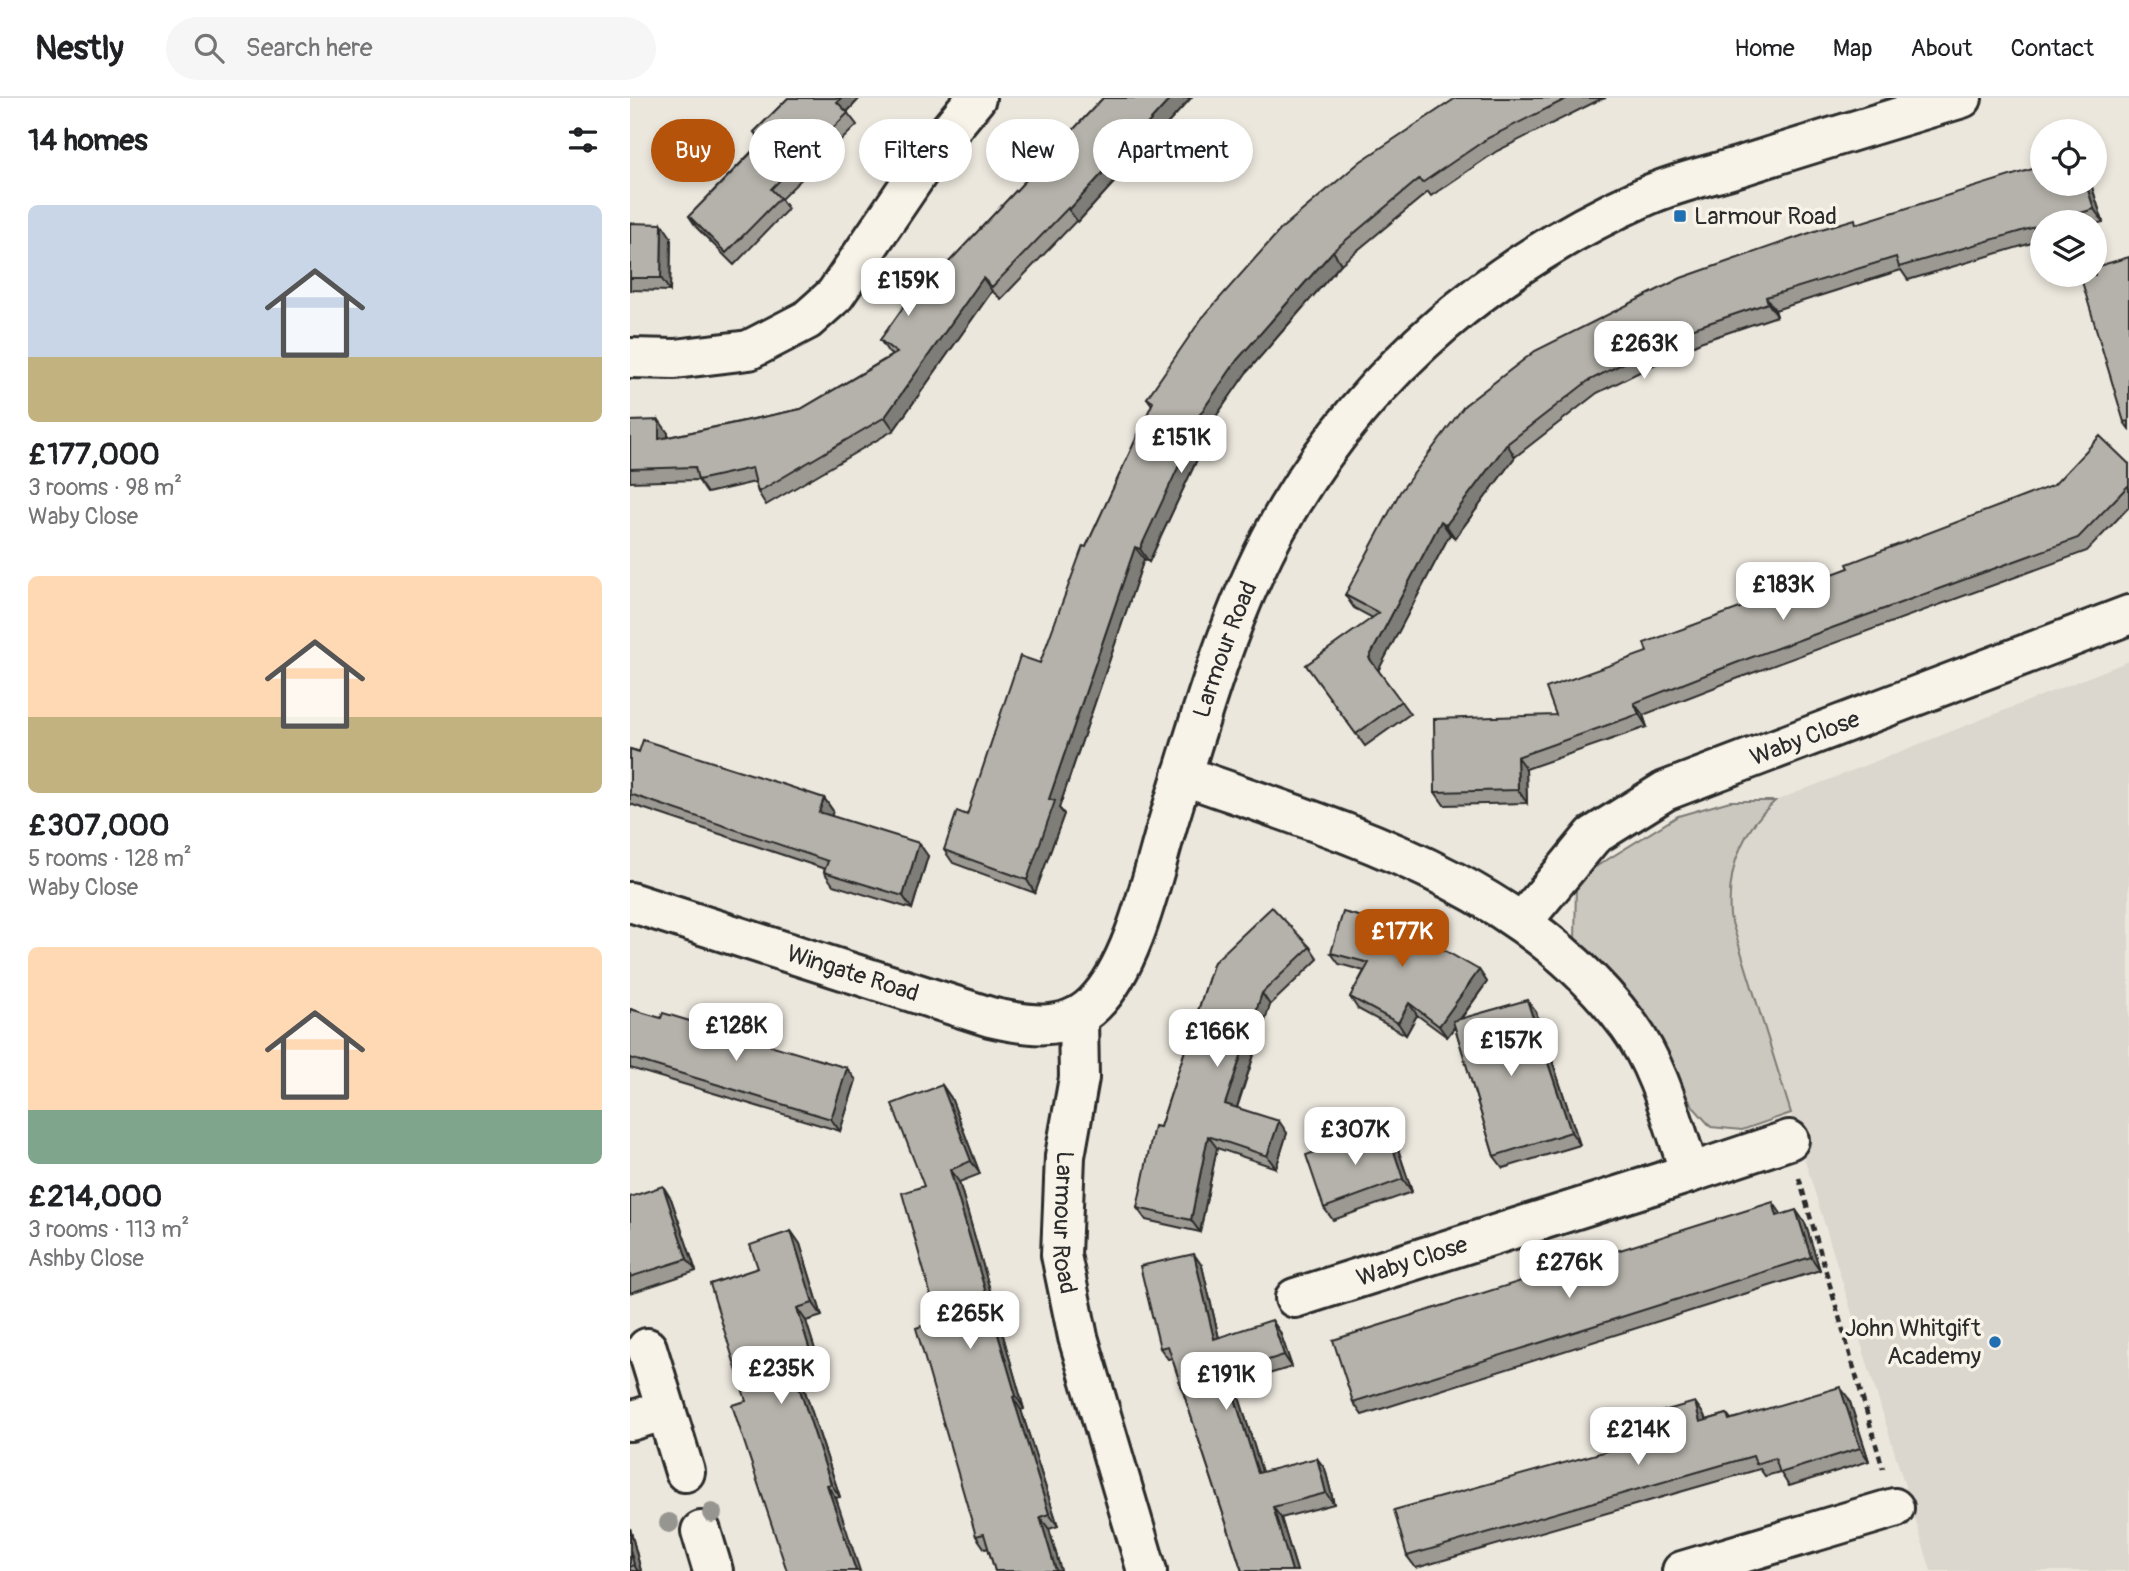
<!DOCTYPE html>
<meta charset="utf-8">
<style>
:root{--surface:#fff;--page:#f6f6f6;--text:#202124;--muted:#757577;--line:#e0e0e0;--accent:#b45309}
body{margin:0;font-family:Pangolin,sans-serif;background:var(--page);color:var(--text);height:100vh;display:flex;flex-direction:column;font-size:26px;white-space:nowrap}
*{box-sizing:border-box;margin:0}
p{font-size:23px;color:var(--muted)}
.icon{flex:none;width:38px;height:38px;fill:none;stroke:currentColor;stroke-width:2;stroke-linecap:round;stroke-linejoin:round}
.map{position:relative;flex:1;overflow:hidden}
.panel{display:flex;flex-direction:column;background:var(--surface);width:630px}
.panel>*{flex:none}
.top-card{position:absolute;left:21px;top:21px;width:665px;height:63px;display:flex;gap:14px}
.controls{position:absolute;left:1400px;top:21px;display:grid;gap:14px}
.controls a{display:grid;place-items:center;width:77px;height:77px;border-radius:50%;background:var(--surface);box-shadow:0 4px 10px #0003;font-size:35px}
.price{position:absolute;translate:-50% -60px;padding:0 16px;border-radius:14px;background:#fff;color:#222;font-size:23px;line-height:46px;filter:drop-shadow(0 2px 4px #0008)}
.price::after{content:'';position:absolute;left:50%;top:42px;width:21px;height:16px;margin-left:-10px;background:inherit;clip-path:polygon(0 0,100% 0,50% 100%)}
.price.selected{background:var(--accent);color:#fff}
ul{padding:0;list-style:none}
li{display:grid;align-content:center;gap:14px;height:371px;padding:0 28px}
li span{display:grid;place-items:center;height:217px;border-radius:10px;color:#555}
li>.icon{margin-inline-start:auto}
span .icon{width:126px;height:126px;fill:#fffc;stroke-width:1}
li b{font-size:30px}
h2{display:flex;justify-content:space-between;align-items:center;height:84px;padding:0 28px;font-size:30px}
.tag{padding:0 24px;border-radius:32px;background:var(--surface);box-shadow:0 4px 10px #0003;font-size:24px;line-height:63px}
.tag.selected{background:var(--accent);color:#fff}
header{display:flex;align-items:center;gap:42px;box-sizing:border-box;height:98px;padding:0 35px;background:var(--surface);border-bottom:2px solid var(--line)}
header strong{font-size:33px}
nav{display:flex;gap:38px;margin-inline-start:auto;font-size:24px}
.search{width:490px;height:63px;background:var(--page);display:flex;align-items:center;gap:18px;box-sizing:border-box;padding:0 24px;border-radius:38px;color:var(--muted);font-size:26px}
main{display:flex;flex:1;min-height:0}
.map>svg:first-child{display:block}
.built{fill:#dbd7ce}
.green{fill:#cbc8bf;stroke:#7b7a75;stroke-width:2}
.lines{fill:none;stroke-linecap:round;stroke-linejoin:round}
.minor-casing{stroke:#2b2b2b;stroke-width:44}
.path{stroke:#2b2b2b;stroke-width:4.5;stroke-dasharray:7 5;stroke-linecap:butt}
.minor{stroke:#f7f3e8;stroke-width:38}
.tree{fill:#97958f}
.wall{fill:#9c9993;stroke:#2b2b2b;stroke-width:2}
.shaded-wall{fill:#7f7d78;stroke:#2b2b2b;stroke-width:2}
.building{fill:#b5b2ab;stroke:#2b2b2b;stroke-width:2}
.poi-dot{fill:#1f6fb2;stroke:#f7f3e8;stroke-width:2.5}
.labels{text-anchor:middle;stroke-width:7;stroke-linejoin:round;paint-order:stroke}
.poi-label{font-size:24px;fill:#2b2b2b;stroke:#f7f3e8;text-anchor:start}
.street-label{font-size:24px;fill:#2b2b2b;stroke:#f7f3e8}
</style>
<header>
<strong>Nestly</strong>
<div class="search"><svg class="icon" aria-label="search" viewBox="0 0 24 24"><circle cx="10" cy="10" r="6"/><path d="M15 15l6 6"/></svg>Search here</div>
<nav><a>Home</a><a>Map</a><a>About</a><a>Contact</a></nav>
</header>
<main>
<section class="panel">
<h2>14 homes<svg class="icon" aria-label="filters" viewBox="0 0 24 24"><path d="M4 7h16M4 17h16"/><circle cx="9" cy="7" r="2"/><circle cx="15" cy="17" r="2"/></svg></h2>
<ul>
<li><span style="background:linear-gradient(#c9d6e8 70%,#c2b280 0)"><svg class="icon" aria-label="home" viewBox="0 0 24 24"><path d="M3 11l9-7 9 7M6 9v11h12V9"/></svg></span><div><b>£177,000</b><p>3 rooms · 98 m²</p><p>Waby Close</p></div></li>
<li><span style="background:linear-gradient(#ffd9b3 65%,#c2b280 0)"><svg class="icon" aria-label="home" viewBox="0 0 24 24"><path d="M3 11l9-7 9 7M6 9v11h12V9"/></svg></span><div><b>£307,000</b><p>5 rooms · 128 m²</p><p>Waby Close</p></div></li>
<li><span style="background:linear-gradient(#ffd9b3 75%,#7fa58c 0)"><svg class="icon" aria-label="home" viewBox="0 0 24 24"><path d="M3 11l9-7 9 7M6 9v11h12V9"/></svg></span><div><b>£214,000</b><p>3 rooms · 113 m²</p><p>Ashby Close</p></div></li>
</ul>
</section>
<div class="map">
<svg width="1499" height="1473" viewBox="0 0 1499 1473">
<rect width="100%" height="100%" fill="#ebe7dd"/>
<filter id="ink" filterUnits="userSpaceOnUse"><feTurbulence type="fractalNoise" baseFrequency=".0143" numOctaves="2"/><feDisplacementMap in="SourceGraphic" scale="14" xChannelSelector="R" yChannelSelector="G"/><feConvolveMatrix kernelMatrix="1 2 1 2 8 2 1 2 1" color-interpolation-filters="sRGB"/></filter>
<g filter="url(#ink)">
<path class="built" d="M1499,563V1473H1301L1100,818L1098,793L1115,736L1127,719L1145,703Z"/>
<path class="green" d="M1100,703H1145C1111,733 1097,773 1100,818L1161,1015L1112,1032L1081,1029L1065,1011L1041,975L945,846L946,781L1048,718Z"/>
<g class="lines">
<defs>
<g id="minor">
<path d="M0,260L45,261L119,252L177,222L205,197L304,51L346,0"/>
<path d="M552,677C713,734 892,783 999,928C1030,970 1043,1026 1060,1075L665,1200"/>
<path id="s1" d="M0,804L360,919C395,927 435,935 464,906C505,866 523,773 540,718C572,614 602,504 658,410C742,269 867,164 1016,98C1047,84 1082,77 1114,67C1186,44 1259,22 1332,0"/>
<path id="s2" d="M892,824L963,738L1035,693L1499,517"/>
<path id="s3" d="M448,918L449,980L435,1058L431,1157L448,1239L517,1473"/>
<path d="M1060,1075L1159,1042"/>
<path d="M17,1250L55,1374"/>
<path d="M0,1323L36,1312"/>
<path d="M71,1433L83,1473"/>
<path d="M1052,1473L1264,1410"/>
</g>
</defs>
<use href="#minor" class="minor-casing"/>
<path class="path" d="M1169,1080L1253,1371"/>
<use href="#minor" class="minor"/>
</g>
<g class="tree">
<circle cx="82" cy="1415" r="10"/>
<circle cx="39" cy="1425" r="10"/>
</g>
<path class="wall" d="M158,0H230L217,14L227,27L151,101L158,111L104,167L67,130L59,118L131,44L124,34Z
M473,0H561L448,124L446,123L371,201L362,193L264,332L136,407L128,394L125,384L77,395L68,382L0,384V323L38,335V339L171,311L262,257L259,255L250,242L305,179Z
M826,0H976L969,2L867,53L801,98L798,94L711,166L616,275L564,350L569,357L519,464L514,461L429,710L434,716L405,795L323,765L314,752L337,717L410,565L456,449L522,307L517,300Z
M1461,86L1473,124L1465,126V124H1412V142L1278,182L1271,172L1145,212L1147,218L1070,244L967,295L885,359L825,440L820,436L748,572L780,616L735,648L676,567L743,520L724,510L715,497L835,307L1228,125Z
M0,125L41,139L40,193L0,192Z
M1499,159V331L1494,324Z
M1499,366V409L1457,453L1114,578L1013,617L1017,629L896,671L897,705L814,707L805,694L926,617L1017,554L1219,470Z
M0,651L194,700L203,713L201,718L298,758L282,811L203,787L194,774L195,771L0,706Z
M680,849L688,861L640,907L607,1010L657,1035L646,1070L587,1050L570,1134L516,1122L507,1110L530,1029L584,864Z
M701,855L849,872L857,884L831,921L906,914L950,1047L873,1070L864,1058L825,929L817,939L787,917L776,937L728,911L720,899L734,873L709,866Z
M0,911L226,982L210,1033L0,970Z
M312,987L321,1000L350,1076L329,1084L394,1311L391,1312L428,1428L419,1431L431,1473H365L358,1450L355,1451L346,1438L308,1223L294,1088Z
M756,1029L765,1042L782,1094L703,1122L694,1110Z
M0,1099L41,1101L66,1173L0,1195Z
M1151,1117L1175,1125L1190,1172L732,1317L723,1304Z
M161,1133L170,1146L192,1218L176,1223L190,1268L169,1275L210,1399L206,1400L116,1303L128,1170Z
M572,1168L589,1240L650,1234L662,1269L605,1286L632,1374L695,1371L704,1406L651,1420L667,1473H612L542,1260L538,1261L530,1250Z
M1219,1301L1239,1363L1159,1388L1150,1374L1135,1378L1130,1371L786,1470L777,1458L1006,1345L1074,1317L1076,1322L1097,1316L1101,1321Z
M0,1430L11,1473H0Z"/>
<path class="shaded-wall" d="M211,0H230L215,16L207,4Z
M541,0H561L448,124L439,112Z
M1456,86H1461L1473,124L1464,111Z
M32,126L41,139L40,193L31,180Z
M703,153L711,166L616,275L564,350L569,357L519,464L510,451L553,341L607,262Z
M353,180L362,193L264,332L255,319Z
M1136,199L1145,212L1147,218L1138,205Z
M29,322L38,335V354L29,341Z
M877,346L885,359L825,440L816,427Z
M811,423L820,436L748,573L739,560Z
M505,449L514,461L429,710L434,716L405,795L397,782L419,701Z
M1004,605L1013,617L1017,629L1009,616Z
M887,659L896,671L897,705L888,692Z
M194,700L203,713L198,727L189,714Z
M289,745L298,758L282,811L273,798Z
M849,872L857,884L817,939L809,928Z
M632,895L640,907L604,1018L595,1006Z
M897,902L906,914L950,1047L941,1034Z
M779,905L787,917L776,937L768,925Z
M217,970L226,982L210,1033L201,1021Z
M312,987L321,1000L350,1076L341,1063Z
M649,1023L657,1035L646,1070L637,1058Z
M756,1029L765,1042L782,1094L773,1081Z
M578,1038L587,1050L570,1134L561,1122Z
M320,1072L329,1084L394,1311L386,1298Z
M33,1088L41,1101L66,1173L57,1161Z
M1143,1104L1152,1117L1147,1118Z
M1166,1112L1175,1125L1190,1172L1181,1159Z
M161,1133L170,1146L192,1218L183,1205Z
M564,1156L572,1168L592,1253L584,1241Z
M167,1210L176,1223L190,1268L181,1256Z
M642,1222L650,1234L662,1269L654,1257Z
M160,1262L169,1275L210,1399L201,1386Z
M597,1275L605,1286L636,1387L628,1375Z
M1210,1289L1219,1301L1239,1363L1230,1350Z
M383,1299L391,1312L428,1428L419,1416Z
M1065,1304L1074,1317L1079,1336L1070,1324Z
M687,1360L695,1371L704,1406L696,1395Z
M197,1387L206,1400L230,1473H226Z
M643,1409L651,1420L667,1473H662Z
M410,1419L419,1431L431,1473H426Z
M0,1430L11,1473H8L4,1467L0,1452Z"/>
<path class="building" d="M158,0H211L207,4L218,15L141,91L150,100L96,155L59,118L133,43L124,34Z
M473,0H541L439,112L438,110L362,189L353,180L255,319L128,394L122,370L68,382L65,369L0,371V323L29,322V341L171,311L267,255L250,242L298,174L305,179Z
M826,0H938L858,40L792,85L789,81L703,153L607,262L553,341L560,344L510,451L505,449L419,701L425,703L397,782L314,752L327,713L337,717L390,558L410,565L453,448L456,449L523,304L517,300L572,220L652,130L731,63Z
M1412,68V86H1456L1464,111L1420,124H1412V127L1269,169L1266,159L1136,199L1138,205L1061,231L958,283L877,346L816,427L811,423L739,560L771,603L726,636L676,567L749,515L715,497L770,394L835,307L905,253L1051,180L1188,132L1225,121L1226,126Z
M0,125L32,126L31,180H0Z
M1499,159V323L1494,324L1450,177H1465V169Z
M1470,338L1499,366V387L1448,440L1106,565L1004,605L1009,616L887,659L888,692L805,694L804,621L926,617L916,590L1017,554L1014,545L1219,470L1217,466L1424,387Z
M13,642L155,687L194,700L189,714L289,745L273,798L194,774L198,763L0,696V651L9,654Z
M642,809L680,849L632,895L595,1006L649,1023L637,1058L578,1038L561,1122L507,1110L524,1028L530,1029L584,864Z
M713,814L775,830L849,872L809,928L779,905L768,925L720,899L739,865L701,855Z
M897,902L941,1034L864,1058L823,923Z
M0,911L31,920L33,915L217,970L201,1021L0,960Z
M312,987L341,1063L320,1072L386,1298L383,1299L419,1416L410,1419L426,1473H365L354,1436L346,1438L286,1230L308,1223L272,1095L294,1088L262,1006Z
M756,1029L773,1081L694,1110L676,1057Z
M33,1088L57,1161L0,1179V1099Z
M1143,1104L1147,1118L1166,1112L1181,1159L723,1304L703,1242Z
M161,1133L183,1205L167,1210L181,1256L160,1262L201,1386L197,1387L226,1473H157L102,1307L116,1303L80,1186L128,1170L120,1147Z
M564,1156L584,1241L642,1222L654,1257L597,1275L628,1375L687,1360L696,1395L643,1409L662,1473H612L538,1248L530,1250L510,1168Z
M1210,1289L1230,1350L1150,1375L1145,1360L1126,1366L1123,1358L777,1458L764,1412L1006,1345L1005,1342L1028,1335L1023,1316L1065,1304L1070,1324L1097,1316L1099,1322Z
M0,1452L4,1467L0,1469Z"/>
</g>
<g class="poi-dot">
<rect x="1043" y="111" width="14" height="14" rx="3.5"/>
<circle cx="1365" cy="1244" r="7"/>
</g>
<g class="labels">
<g class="poi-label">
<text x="1064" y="126">Larmour Road</text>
<text x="1351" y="1238" text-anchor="end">John Whitgift<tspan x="1351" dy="28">Academy</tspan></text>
</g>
<g class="street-label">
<text dy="8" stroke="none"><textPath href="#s1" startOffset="868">Larmour Road</textPath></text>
<text dy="8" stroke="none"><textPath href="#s2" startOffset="346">Waby Close</textPath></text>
<text dy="8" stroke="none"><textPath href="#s1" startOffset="234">Wingate Road</textPath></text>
<text dy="8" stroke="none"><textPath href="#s3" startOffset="208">Larmour Road</textPath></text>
<text transform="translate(782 1163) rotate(-18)" y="8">Waby Close</text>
</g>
</g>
</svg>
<div class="controls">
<a><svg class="icon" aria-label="locate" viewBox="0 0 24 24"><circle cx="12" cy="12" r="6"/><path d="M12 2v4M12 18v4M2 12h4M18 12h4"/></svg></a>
<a><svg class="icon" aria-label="layers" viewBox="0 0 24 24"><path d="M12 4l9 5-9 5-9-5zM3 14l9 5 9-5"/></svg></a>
</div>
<b class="price" style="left:278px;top:220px">£159K</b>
<b class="price" style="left:1014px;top:283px">£263K</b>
<b class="price" style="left:551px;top:377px">£151K</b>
<b class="price" style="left:1153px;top:524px">£183K</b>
<b class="price selected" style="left:772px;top:871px">£177K</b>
<b class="price" style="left:106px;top:965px">£128K</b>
<b class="price" style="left:587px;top:971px">£166K</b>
<b class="price" style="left:881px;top:980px">£157K</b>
<b class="price" style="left:725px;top:1069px">£307K</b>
<b class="price" style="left:939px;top:1202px">£276K</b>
<b class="price" style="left:340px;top:1253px">£265K</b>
<b class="price" style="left:151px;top:1308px">£235K</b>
<b class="price" style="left:596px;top:1314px">£191K</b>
<b class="price" style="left:1008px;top:1369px">£214K</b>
<div class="top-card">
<a class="tag selected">Buy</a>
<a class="tag">Rent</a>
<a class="tag">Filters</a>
<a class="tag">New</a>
<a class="tag">Apartment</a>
</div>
</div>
</main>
